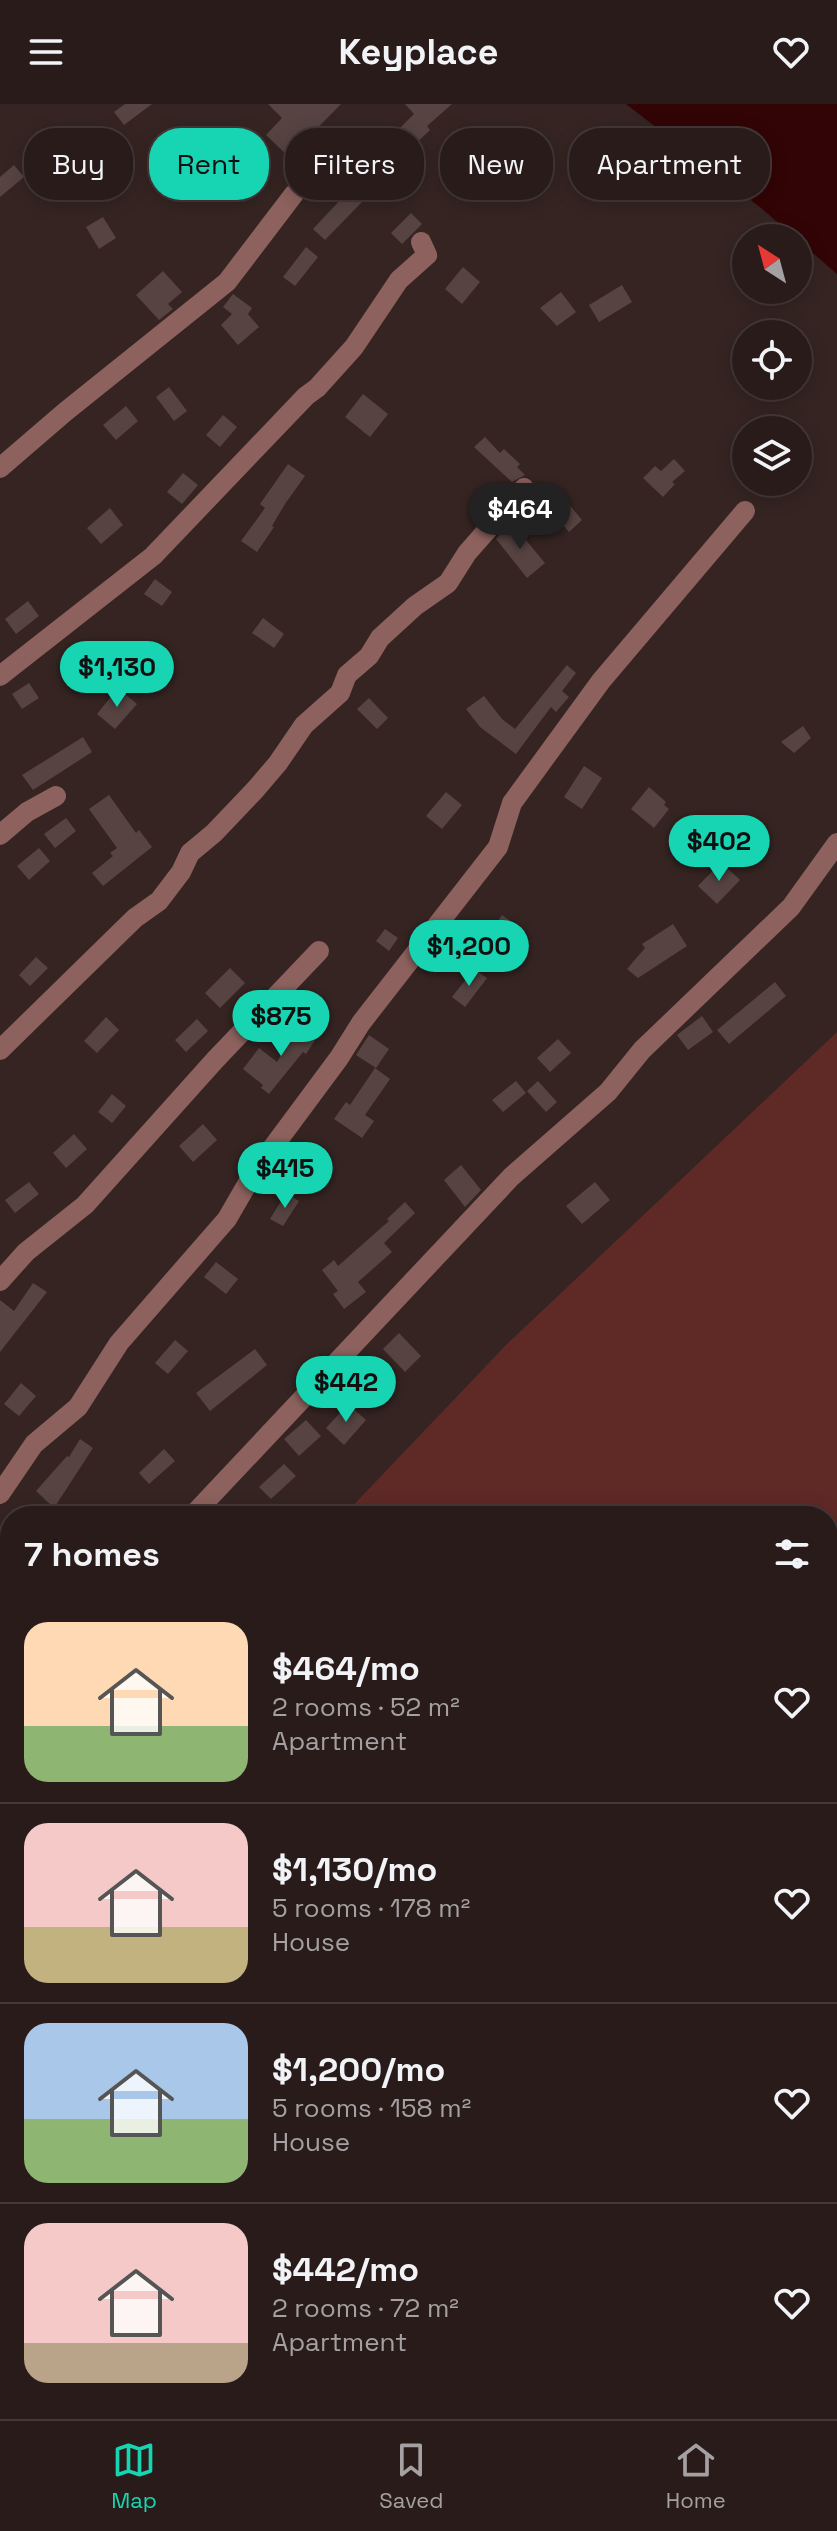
<!DOCTYPE html>
<meta charset="utf-8">
<style>
:root{--surface:#281b1a;--page:#302423;--text:#f1f3f6;--muted:#a5a1a2;--line:#443939;--accent:#17d5b3}
body{margin:0;font-family:"Space Grotesk",sans-serif;background:var(--page);color:var(--text);height:100vh;display:flex;flex-direction:column;font-size:30px;white-space:nowrap}
*{box-sizing:border-box;margin:0}
p{font-size:26px;color:var(--muted)}
.icon{flex:none;width:44px;height:44px;fill:none;stroke:currentColor;stroke-width:2;stroke-linecap:round;stroke-linejoin:round}
.map{position:relative;flex:1;overflow:hidden}
.panel{position:absolute;left:0px;top:1402px;width:838px;height:914px;display:flex;flex-direction:column;background:var(--surface);border-radius:32px 32px 0 0;box-shadow:0 4px 20px #0003,0 0 0 2px var(--line)}
.panel>*{flex:none}
.hud{position:absolute;left:24px;top:24px;width:790px;height:72px;display:flex;gap:16px}
.needle{width:52px;rotate:324deg}
.controls{position:absolute;left:732px;top:120px;display:grid;gap:16px}
.controls a{display:grid;place-items:center;width:80px;height:80px;border-radius:50%;background:var(--surface);box-shadow:0 4px 20px #0003,0 0 0 2px var(--line);font-size:40px}
.price{position:absolute;translate:-50% -68px;padding:0 18px;border-radius:28px;background:var(--accent);color:#111;font-size:26px;line-height:52px;filter:drop-shadow(0 2px 4px #0008)}
.price::after{content:'';position:absolute;left:50%;top:48px;width:24px;height:18px;margin-left:-12px;background:inherit;clip-path:polygon(0 0,100% 0,50% 100%)}
.price.selected{background:#222;color:#fff}
ul{padding:0;list-style:none}
li{display:flex;align-items:center;gap:24px;height:200px;padding:0 24px}
li+li{border-top:2px solid var(--line)}
li span{display:grid;place-items:center;flex:none;width:224px;height:160px;border-radius:24px;color:#555}
li>.icon{margin-inline-start:auto}
span .icon{width:96px;height:96px;fill:#fffc;stroke-width:1}
li b{font-size:34px}
h2{display:flex;justify-content:space-between;align-items:center;height:96px;padding:0 24px;font-size:34px}
.pill{padding:0 28px;border-radius:32px;background:var(--surface);box-shadow:0 4px 20px #0003,0 0 0 2px var(--line);font-size:28px;line-height:72px}
.pill.selected{background:var(--accent);color:#111}
header{display:flex;justify-content:space-between;align-items:center;height:104px;padding:0 24px;background:var(--surface);font-size:36px;font-weight:700}
.tab-bar{display:flex;justify-content:space-around;align-items:center;height:112px;border-top:2px solid var(--line);background:var(--surface);font-size:22px;color:var(--muted)}
.tab-bar a{display:grid;justify-items:center;gap:4px}
.tab-bar .selected{color:var(--accent)}
.map>svg:first-child{display:block}
.green{fill:#5f2926}
.water{fill:#320405}
.building{fill:#574442}
.lines{fill:none;stroke-linecap:round;stroke-linejoin:round}
.minor{stroke:#8d625e;stroke-width:20}
.highway{stroke:#ffbeb8;stroke-width:24}
</style>
<header><svg class="icon" aria-label="menu" viewBox="0 0 24 24"><path d="M4 6h16M4 12h16M4 18h16"/></svg>Keyplace<svg class="icon" aria-label="heart" viewBox="0 0 24 24"><path d="M12 20l-8-8c-3-5 5-10 8-4 3-6 11-1 8 4z"/></svg></header>
<div class="map">
<svg width="837" height="2315" viewBox="0 0 837 2315">
<rect width="100%" height="100%" fill="#352422"/>
<path class="green" d="M837,928V2315H0V1699L10,1710V2306H828V1412H343L506,1241Z"/>
<path class="water" d="M626,0H837V170L761,104Z"/>
<path class="building" d="M125,0H152L124,21L114,8Z
M268,0H341L289,53L266,31L282,14Z
M405,0H452L427,22L430,26L400,55L402,57L325,136L313,125L342,94L316,68L336,48L353,64L380,36L384,40L414,10Z
M84,32L95,48L78,59L80,61L41,94L30,80L65,61L57,50Z
M526,56L550,80L535,95L511,72Z
M14,61L24,73L0,93V73Z
M411,109L422,120L402,140L391,129Z
M103,113L116,134L99,145L86,123Z
M306,143L318,153L295,182L283,173Z
M463,163L480,178L462,200L445,185Z
M163,167L182,188L168,200L173,205L159,216L136,191Z
M622,181L632,198L599,218L589,201Z
M561,188L576,208L557,222L540,204Z
M233,190L252,204L248,210L259,223L238,241L221,221L232,210L223,203Z
M169,283L187,307L174,317L156,293Z
M363,290L388,310L370,333L345,313Z
M126,302L138,317L116,336L103,321Z
M223,311L237,323L220,343L206,331Z
M485,333L500,349L504,345L520,360L517,363L525,371L512,378L474,343Z
M674,355L685,367L672,378L675,380L663,393L643,374L655,362L661,367Z
M288,360L305,372L285,400L272,422L274,423L257,448L241,437L265,404L260,400Z
M183,369L198,381L182,400L167,388Z
M537,383L549,396L531,414L523,405L534,392Z
M568,399L582,416L569,428L554,411Z
M110,404L123,421L101,440L87,424Z
M511,418L545,459L527,474L496,435Z
M155,475L172,488L162,502L144,490Z
M28,497L39,512L16,530L5,515Z
M263,514L284,530L274,544L252,529Z
M567,561L576,569L562,587L569,593L556,608L551,603L516,650L480,623L466,605L484,592L502,615L515,625Z
M29,579L39,594L22,605L12,590Z
M118,584L137,600L115,625L97,610Z
M369,594L388,614L377,625L357,605Z
M803,622L811,634L794,649L781,638Z
M83,633L92,648L33,686L22,671Z
M584,662L602,674L582,705L564,693Z
M649,683L666,698L664,701L669,705L654,724L631,705Z
M446,688L462,701L442,725L426,712Z
M109,691L136,729L139,726L152,743L103,782L92,769L113,752L110,749L117,744L89,705Z
M66,714L76,727L55,744L44,730Z
M39,744L50,757L29,776L17,762Z
M721,758L740,776L717,800L698,782Z
M502,811L513,819L501,838L489,830Z
M673,820L687,842L638,874L627,865L645,844L642,840Z
M385,825L398,834L389,847L376,837Z
M36,853L48,864L30,882L19,871Z
M230,864L245,879L220,904L205,889Z
M474,865L487,874L465,903L452,893Z
M775,878L786,892L729,940L717,926Z
M702,912L713,928L688,946L677,931Z
M106,913L119,926L97,949L84,937Z
M197,915L208,927L186,948L175,936Z
M303,916L321,927L306,950L303,948L269,990L261,984L263,981L243,965L259,944L277,958Z
M369,931L389,945L376,964L356,951Z
M558,935L571,949L550,968L537,954Z
M375,964L390,975L365,1011L374,1017L362,1034L334,1015L346,998L350,1001Z
M516,977L526,989L503,1008L492,996Z
M538,977L557,998L546,1008L527,987Z
M112,990L126,1002L112,1019L98,1008Z
M203,1020L217,1036L193,1058L179,1042Z
M74,1030L87,1045L66,1064L53,1049Z
M461,1061L481,1086L465,1103L444,1076Z
M29,1078L39,1090L15,1109L5,1096Z
M595,1078L610,1096L582,1120L566,1102Z
M286,1089L299,1097L283,1122L270,1115Z
M405,1098L415,1109L384,1139L392,1148L358,1178L366,1188L344,1205L333,1190L338,1187L322,1166L334,1156L338,1162L389,1117L387,1115Z
M216,1158L238,1175L226,1190L204,1173Z
M33,1179L47,1188L0,1248V1196L14,1207Z
M399,1229L421,1252L405,1268L383,1245Z
M175,1236L188,1247L168,1270L155,1259Z
M255,1245L267,1261L210,1307L196,1289Z
M21,1279L36,1292L19,1312L4,1300Z
M348,1300L366,1316L344,1341L326,1324Z
M306,1316L321,1332L299,1352L284,1335Z
M80,1335L93,1344L54,1404L36,1387L67,1352L69,1353Z
M164,1345L175,1357L149,1380L139,1369Z
M284,1360L296,1372L271,1395L259,1383Z"/>
<g class="lines">
<path class="minor" d="M0,364L65,308L227,178L294,90
M0,572L153,452L306,292L317,284L354,243L399,176L427,151L421,138
M0,731L27,708L56,692
M0,946L135,814L159,797L181,768L190,749L214,729L255,686L278,659L304,621L340,589L347,571L369,552L380,534L415,502L448,479L467,449L524,384
M0,1177L26,1148L85,1101L215,956L319,847
M0,1390L34,1340L78,1303L119,1239L227,1115L253,1070L339,954L361,919L498,743L512,699L528,677L601,577L745,407
M192,1412L511,1073L608,988L642,946L791,803L837,739
M0,1606L10,1596"/>
<path class="highway" d="M0,1683L10,1694
M348,2306L349,2315"/>
</g>
</svg>
<div class="controls">
<a><svg class="needle" viewBox="-14 -14 28 28"><path d="M0-13l5 13h-10z" fill="#e53935"/><path d="M0 13l5-13h-10z" fill="#a5a1a2"/></svg></a>
<a><svg class="icon" aria-label="locate" viewBox="0 0 24 24"><circle cx="12" cy="12" r="6"/><path d="M12 2v4M12 18v4M2 12h4M18 12h4"/></svg></a>
<a><svg class="icon" aria-label="layers" viewBox="0 0 24 24"><path d="M12 4l9 5-9 5-9-5zM3 14l9 5 9-5"/></svg></a>
</div>
<b class="price selected" style="left:520px;top:447px">$464</b>
<b class="price" style="left:117px;top:605px">$1,130</b>
<b class="price" style="left:719px;top:779px">$402</b>
<b class="price" style="left:469px;top:884px">$1,200</b>
<b class="price" style="left:281px;top:954px">$875</b>
<b class="price" style="left:285px;top:1106px">$415</b>
<b class="price" style="left:346px;top:1320px">$442</b>
<div class="hud">
<a class="pill">Buy</a>
<a class="pill selected">Rent</a>
<a class="pill">Filters</a>
<a class="pill">New</a>
<a class="pill">Apartment</a>
</div>
<section class="panel">
<h2>7 homes<svg class="icon" aria-label="filters" viewBox="0 0 24 24"><path d="M4 7h16M4 17h16"/><circle cx="9" cy="7" r="2"/><circle cx="15" cy="17" r="2"/></svg></h2>
<ul>
<li><span style="background:linear-gradient(#ffd9b3 65%,#8fb573 0)"><svg class="icon" aria-label="home" viewBox="0 0 24 24"><path d="M3 11l9-7 9 7M6 9v11h12V9"/></svg></span><div><b>$464/mo</b><p>2 rooms · 52 m²</p><p>Apartment</p></div><svg class="icon" aria-label="heart" viewBox="0 0 24 24"><path d="M12 20l-8-8c-3-5 5-10 8-4 3-6 11-1 8 4z"/></svg></li>
<li><span style="background:linear-gradient(#f6c9c9 65%,#c2b280 0)"><svg class="icon" aria-label="home" viewBox="0 0 24 24"><path d="M3 11l9-7 9 7M6 9v11h12V9"/></svg></span><div><b>$1,130/mo</b><p>5 rooms · 178 m²</p><p>House</p></div><svg class="icon" aria-label="heart" viewBox="0 0 24 24"><path d="M12 20l-8-8c-3-5 5-10 8-4 3-6 11-1 8 4z"/></svg></li>
<li><span style="background:linear-gradient(#a9c7e8 60%,#8fb573 0)"><svg class="icon" aria-label="home" viewBox="0 0 24 24"><path d="M3 11l9-7 9 7M6 9v11h12V9"/></svg></span><div><b>$1,200/mo</b><p>5 rooms · 158 m²</p><p>House</p></div><svg class="icon" aria-label="heart" viewBox="0 0 24 24"><path d="M12 20l-8-8c-3-5 5-10 8-4 3-6 11-1 8 4z"/></svg></li>
<li><span style="background:linear-gradient(#f6c9c9 75%,#b9a48a 0)"><svg class="icon" aria-label="home" viewBox="0 0 24 24"><path d="M3 11l9-7 9 7M6 9v11h12V9"/></svg></span><div><b>$442/mo</b><p>2 rooms · 72 m²</p><p>Apartment</p></div><svg class="icon" aria-label="heart" viewBox="0 0 24 24"><path d="M12 20l-8-8c-3-5 5-10 8-4 3-6 11-1 8 4z"/></svg></li>
</ul>
</section>
</div>
<nav class="tab-bar">
<a class="selected"><svg class="icon" aria-label="map" viewBox="0 0 24 24"><path d="M3 6l6-2 6 2 6-2v14l-6 2-6-2-6 2zM9 4v14M15 6v14"/></svg>Map</a>
<a><svg class="icon" aria-label="saved" viewBox="0 0 24 24"><path d="M7 4h10v16l-5-4-5 4z"/></svg>Saved</a>
<a><svg class="icon" aria-label="home" viewBox="0 0 24 24"><path d="M3 11l9-7 9 7M6 9v11h12V9"/></svg>Home</a>
</nav>
